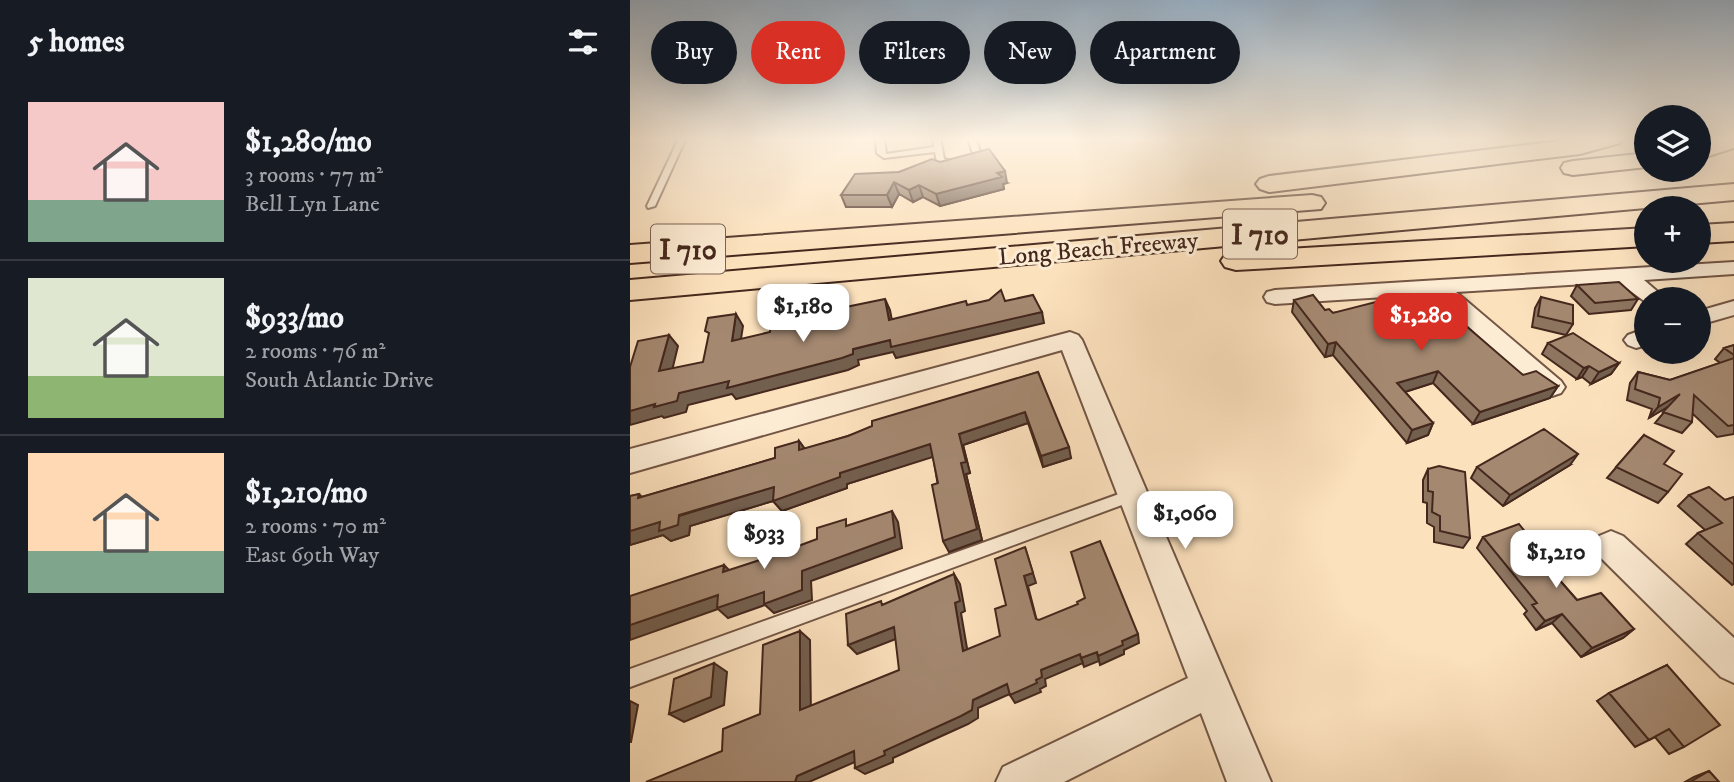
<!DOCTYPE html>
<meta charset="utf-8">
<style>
:root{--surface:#171b24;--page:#242831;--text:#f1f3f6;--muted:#9ea1a6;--line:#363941;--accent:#d93025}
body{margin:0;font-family:"IM FELL DW Pica",serif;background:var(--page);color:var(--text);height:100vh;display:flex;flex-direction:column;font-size:26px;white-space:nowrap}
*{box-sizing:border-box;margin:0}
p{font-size:23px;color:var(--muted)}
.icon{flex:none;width:38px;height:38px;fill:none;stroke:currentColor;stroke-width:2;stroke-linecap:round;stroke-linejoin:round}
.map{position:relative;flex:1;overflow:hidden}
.side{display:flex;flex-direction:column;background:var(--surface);width:630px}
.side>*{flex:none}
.banner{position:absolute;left:21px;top:21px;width:665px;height:63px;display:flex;gap:14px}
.fabs{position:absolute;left:1004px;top:105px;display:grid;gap:14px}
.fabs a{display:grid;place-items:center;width:77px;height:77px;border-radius:50%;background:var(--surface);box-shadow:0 7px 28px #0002;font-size:35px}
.price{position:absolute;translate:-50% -60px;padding:0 16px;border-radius:14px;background:#fff;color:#222;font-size:23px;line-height:46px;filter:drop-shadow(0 2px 4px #0008)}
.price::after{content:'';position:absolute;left:50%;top:42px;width:21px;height:16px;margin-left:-10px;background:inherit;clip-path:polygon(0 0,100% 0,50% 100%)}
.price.selected{background:var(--accent);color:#fff}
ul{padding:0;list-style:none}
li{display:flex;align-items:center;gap:21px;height:175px;padding:0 28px}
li+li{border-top:2px solid var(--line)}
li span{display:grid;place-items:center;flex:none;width:196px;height:140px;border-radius:0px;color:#555}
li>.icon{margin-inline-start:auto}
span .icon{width:84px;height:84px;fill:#fffc;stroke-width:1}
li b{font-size:30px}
h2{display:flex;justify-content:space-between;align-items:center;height:84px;padding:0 28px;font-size:30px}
.tag{padding:0 24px;border-radius:32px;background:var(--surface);box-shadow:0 7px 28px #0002;font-size:24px;line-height:63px}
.tag.selected{background:var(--accent);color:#fff}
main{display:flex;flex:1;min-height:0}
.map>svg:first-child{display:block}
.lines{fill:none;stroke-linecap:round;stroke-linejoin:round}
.service-casing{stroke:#735645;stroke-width:4}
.minor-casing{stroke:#735645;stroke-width:4}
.motorway-casing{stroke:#45281d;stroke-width:4}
.service{fill:#fdecd4;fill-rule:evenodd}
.minor{fill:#fdecd4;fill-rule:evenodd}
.motorway{fill:#fce1bd;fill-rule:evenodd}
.wall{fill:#8d7560;stroke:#45281d;stroke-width:2}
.shaded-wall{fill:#735f4e;stroke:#45281d;stroke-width:2}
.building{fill:#a48870;stroke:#45281d;stroke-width:2}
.labels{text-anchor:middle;stroke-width:6;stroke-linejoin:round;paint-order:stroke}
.far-street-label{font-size:24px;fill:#45281d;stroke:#fdecd4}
.shield{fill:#fdecd4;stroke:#7c6354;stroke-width:2}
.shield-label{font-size:28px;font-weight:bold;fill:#45281d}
</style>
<main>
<section class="side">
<h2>5 homes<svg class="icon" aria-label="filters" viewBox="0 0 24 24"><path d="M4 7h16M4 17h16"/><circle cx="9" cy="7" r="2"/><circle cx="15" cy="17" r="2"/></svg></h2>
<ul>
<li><span style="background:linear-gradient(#f6c9c9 70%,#7fa58c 0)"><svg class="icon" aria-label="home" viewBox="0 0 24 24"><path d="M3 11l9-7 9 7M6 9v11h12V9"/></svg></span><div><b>$1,280/mo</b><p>3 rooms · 77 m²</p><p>Bell Lyn Lane</p></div></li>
<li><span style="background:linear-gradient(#dfe7d0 70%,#8fb573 0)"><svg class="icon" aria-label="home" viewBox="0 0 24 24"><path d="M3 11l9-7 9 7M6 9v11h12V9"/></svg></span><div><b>$933/mo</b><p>2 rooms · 76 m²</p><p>South Atlantic Drive</p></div></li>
<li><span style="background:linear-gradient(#ffd9b3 70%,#7fa58c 0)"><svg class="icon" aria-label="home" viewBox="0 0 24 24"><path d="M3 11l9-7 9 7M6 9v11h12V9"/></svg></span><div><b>$1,210/mo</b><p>2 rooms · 70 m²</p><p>East 69th Way</p></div></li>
</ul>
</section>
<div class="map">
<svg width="1104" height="782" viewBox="0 0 1104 782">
<rect width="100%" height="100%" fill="#fce1bd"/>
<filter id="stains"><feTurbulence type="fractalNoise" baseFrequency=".00286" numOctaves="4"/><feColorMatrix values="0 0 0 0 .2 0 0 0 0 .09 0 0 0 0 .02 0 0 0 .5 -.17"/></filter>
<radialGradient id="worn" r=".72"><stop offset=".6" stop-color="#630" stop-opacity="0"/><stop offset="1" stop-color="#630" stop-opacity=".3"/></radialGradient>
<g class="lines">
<defs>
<path id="service" d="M49,138H56L25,206L18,208L17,206Z
M246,138H254L256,154L304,147L303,138H310L314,159L325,162L344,157L338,138H345L352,157C341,169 321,165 307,162L305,152L254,158L247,153Z
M503,489L508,491L510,495L508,499L0,687V669Z"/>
<path id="minor" d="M1104,262V274L1014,280L1036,299H1017V303L988,282L826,292L931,381L935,387L931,393L922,396L913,393L802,294L645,304L637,302L634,297L637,292L645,290Z
M1104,301V315L1069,325V311Z
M1017,328V345L1006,348L998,345L994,340L998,335Z
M440,332L448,335L452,340L641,782H597L571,713L434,782H366L373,767L558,678L432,350L0,473V449Z
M981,531L993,536L1104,638V683L1091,677L969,556L964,546L969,536Z"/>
<path id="motorway" d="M955,138H993L990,143L950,154L639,192L630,189L626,184L630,179L639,176Z
M1089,138H1104V148L1069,159V144Z
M1017,153V167L943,175L934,173L931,168L934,163L943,161Z
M1104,184V200L0,300V280Z
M682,195L691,197L695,203L691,209L0,263V245Z
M1104,223V241L1069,243V225Z
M1017,228V246L606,270L595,267L591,261L595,255L606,252Z"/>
</defs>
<use href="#service" class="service-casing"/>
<use href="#minor" class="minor-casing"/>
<use href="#motorway" class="motorway-casing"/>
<use href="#service" class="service"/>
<use href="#minor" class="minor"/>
<use href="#motorway" class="motorway"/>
</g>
<path class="wall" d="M310,162L377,183L373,184L374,189L310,206L293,197L283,202L269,194L262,207H216L211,195L269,172Z
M947,285L1008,299L1001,310L959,314L941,296Z
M911,297L943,324L936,335L902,327L905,308Z
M782,299L893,375L928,386L920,398L843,424L803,383L775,392L803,423L798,435L777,443L703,355L695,357L662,312L664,300L703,313Z
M918,343L989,363L981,374L961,384L952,377L947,379L912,354Z
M1104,345V434L1087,437L1062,413V422L1052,433L1025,423L1040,405L1019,418L1022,409L997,400L1000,383L1008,372L1040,380L1090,363L1085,359L1094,348Z
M408,372L441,458L413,467L398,423L333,445L340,473L336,474L352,540L319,552L303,456L217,484V488L152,511L143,501L60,526L59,535L41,541L33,535L0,545V496L9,494L12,497L145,458L169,441L175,449L218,436Z
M1014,435L1034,464L1038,492L1028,503L977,478Z
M940,465L873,506L841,478L847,467Z
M798,469L840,538L833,548L804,542V527L797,523V503L793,502V480Z
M1059,495L1095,500L1104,497V584L1102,585L1056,544L1068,533L1075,530L1048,506Z
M853,537L908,548L905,552L947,600L1004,629L993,638L951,657L922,623L906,630L894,614L897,611L847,548Z
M1037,665L1054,747L1039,754L1025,737L1005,747L967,701L979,693Z
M1079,771L1089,782H1055L1064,777Z"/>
<path class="shaded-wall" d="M375,171L377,183L373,184L374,189L310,206L306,194Z
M264,182L269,194L262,207L257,195Z
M289,185L293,197L283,202L279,190Z
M255,299L260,310L264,331L259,320Z
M412,312L414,323L266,358L263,352L228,360L229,365L218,370L106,399L102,394L58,405L56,412L34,418L32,416L0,425V411L49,393L260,340Z
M106,314L113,326L109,352L102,341Z
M39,335L48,346L39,383L29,371Z
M706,342L703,355L695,357L698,344Z
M989,363L981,374L961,384L969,372Z
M959,366L952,377L947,379L954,368Z
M808,371L803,383L762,396L767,383Z
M928,386L920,398L843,424L850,412Z
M1050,394L1041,405L1019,418L1028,407Z
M395,412L398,423L333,445L340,473L336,474L352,540L319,552L313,541L331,463L329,434Z
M803,423L798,435L777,443L782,430Z
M169,441L177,452L169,450Z
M300,444L306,456L217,484V488L152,511L143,501L60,526L59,535L41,541L33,535L0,545V531L144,487L210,473Z
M439,447L441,458L413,467L411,456Z
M948,454L940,465L873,506L880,495Z
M262,511L268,522L272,548L181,581L182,600L144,613L135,605L98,618L88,609L0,640V625L88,595L172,571Z
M395,547L406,583L398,586L409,629L406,619L394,576Z
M94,565L104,575L93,572Z
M324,574L330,584L335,611L331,613L339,660L333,651L325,603Z
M932,614L922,623L906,630L915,621Z
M264,627L271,637L227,654L218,645Z
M1004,629L993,638L951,657L962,648Z
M170,631L180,640L181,718L170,710Z
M508,634L509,643L494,650V654L470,665L468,656L492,641Z
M467,652L469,661L454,667L451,658Z
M450,654L453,663L415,679L416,686L410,689L411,692L385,703L380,695L406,680L411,670Z
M84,663L97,672L94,705L54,722L39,714Z
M377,684L382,693L348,708V718L338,724L263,758V762L235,774L225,768L343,700Z
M0,701L8,705L1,742H0Z
M224,751L234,758L179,782H165L167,776Z"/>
<path class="building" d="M359,149L375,171L367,173L372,177L306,194L289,185L279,190L264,182L257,195H211L225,174L269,172L302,159L310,162Z
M989,282L1008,299L965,303L947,285Z
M371,290L375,301L403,295L412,312L261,347L260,340L223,349V354L212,358L97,388L99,381L49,393L47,401L24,407L25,404L0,411V367L8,341L39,335L29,371L73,362L79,333L75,331L78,318L106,314L102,341L140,332L141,319L167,313V317L255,299L259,320L336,301L337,305L359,300Z
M777,294L782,299L800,295L893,375L906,371L928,386L850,412L808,371L767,383L803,423L782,430L706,342L698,344L664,300L683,295L695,310L699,309L703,313Z
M911,297L943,305V324L908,316Z
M943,333L989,363L969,372L959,366L954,368L918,343Z
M1104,345V355L1094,348Z
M1104,358V425L1098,426L1064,395L1062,422L1033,412L1050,394L1028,407L1030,398L1005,389L1008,372L1040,380Z
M408,372L439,447L411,456L395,412L329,434L336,462L331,463L347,529L313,541L302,485L308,483L300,444L210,473V477L143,501L144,487L49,515L48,525L29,531L30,522L0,531V496L9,494L8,498L145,458V448L169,441V450L218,436L242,426V421Z
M914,429L948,454L880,495L847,467Z
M1014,435L1044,451L1034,464L1052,474L1038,492L986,467Z
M809,466L835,472L840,538L810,531V516L802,512L803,492L798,491V469Z
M1079,487L1095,500L1104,497V565L1068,533L1092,523L1059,495Z
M262,511L265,537L172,571V590L134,604V592L87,608L88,595L0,625V596L94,565L93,572L136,558L187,539V528L216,519V526Z
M889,524L908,548L903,550L947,600L971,593L1004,629L962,648L932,614L915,621L902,605L907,603L853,537Z
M470,541L508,634L492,641L493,645L468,656L467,652L451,658L450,654L411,670L412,677L406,680L407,683L380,695L377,684L343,700L342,710L331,716L254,751L255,755L225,768L224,751L167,776L165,782H16L92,751L93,729L130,714L133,645L170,631V710L269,670L264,627L218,645L216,614L251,601L252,605L324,574L330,601L325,603L333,651L370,636L365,609L376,605L365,559L395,547L403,573L394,576L406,619L409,620L448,604L447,602L455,598L441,552Z
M84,663L81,697L39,714L44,679Z
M1037,665L1090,725L1054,747L1039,729L1019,740L979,693Z
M1079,771L1089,782H1060Z"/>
<linearGradient id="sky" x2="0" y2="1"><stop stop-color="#97adc1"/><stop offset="0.56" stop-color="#fef2e1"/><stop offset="1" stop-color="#fef2e1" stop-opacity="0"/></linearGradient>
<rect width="1104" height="248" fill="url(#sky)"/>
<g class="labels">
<g class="far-street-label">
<text transform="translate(468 248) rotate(-5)" y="8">Long Beach Freeway</text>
</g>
<g class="shield">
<rect x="593" y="209.5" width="74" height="49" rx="5"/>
<rect x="21" y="224.5" width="74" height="49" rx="5"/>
</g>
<g class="shield-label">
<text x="630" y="244">I 710</text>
<text x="58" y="259">I 710</text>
</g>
</g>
<rect width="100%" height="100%" filter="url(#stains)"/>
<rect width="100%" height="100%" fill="url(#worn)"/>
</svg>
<div class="fabs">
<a><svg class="icon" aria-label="layers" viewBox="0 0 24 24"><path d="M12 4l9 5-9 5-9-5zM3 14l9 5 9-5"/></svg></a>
<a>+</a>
<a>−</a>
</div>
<b class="price" style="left:173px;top:344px">$1,180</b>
<b class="price selected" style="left:791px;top:353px">$1,280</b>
<b class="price" style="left:555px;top:551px">$1,060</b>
<b class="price" style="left:134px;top:571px">$933</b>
<b class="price" style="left:926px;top:590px">$1,210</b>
<div class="banner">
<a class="tag">Buy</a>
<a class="tag selected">Rent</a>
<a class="tag">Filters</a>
<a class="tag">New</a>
<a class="tag">Apartment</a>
</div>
</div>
</main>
